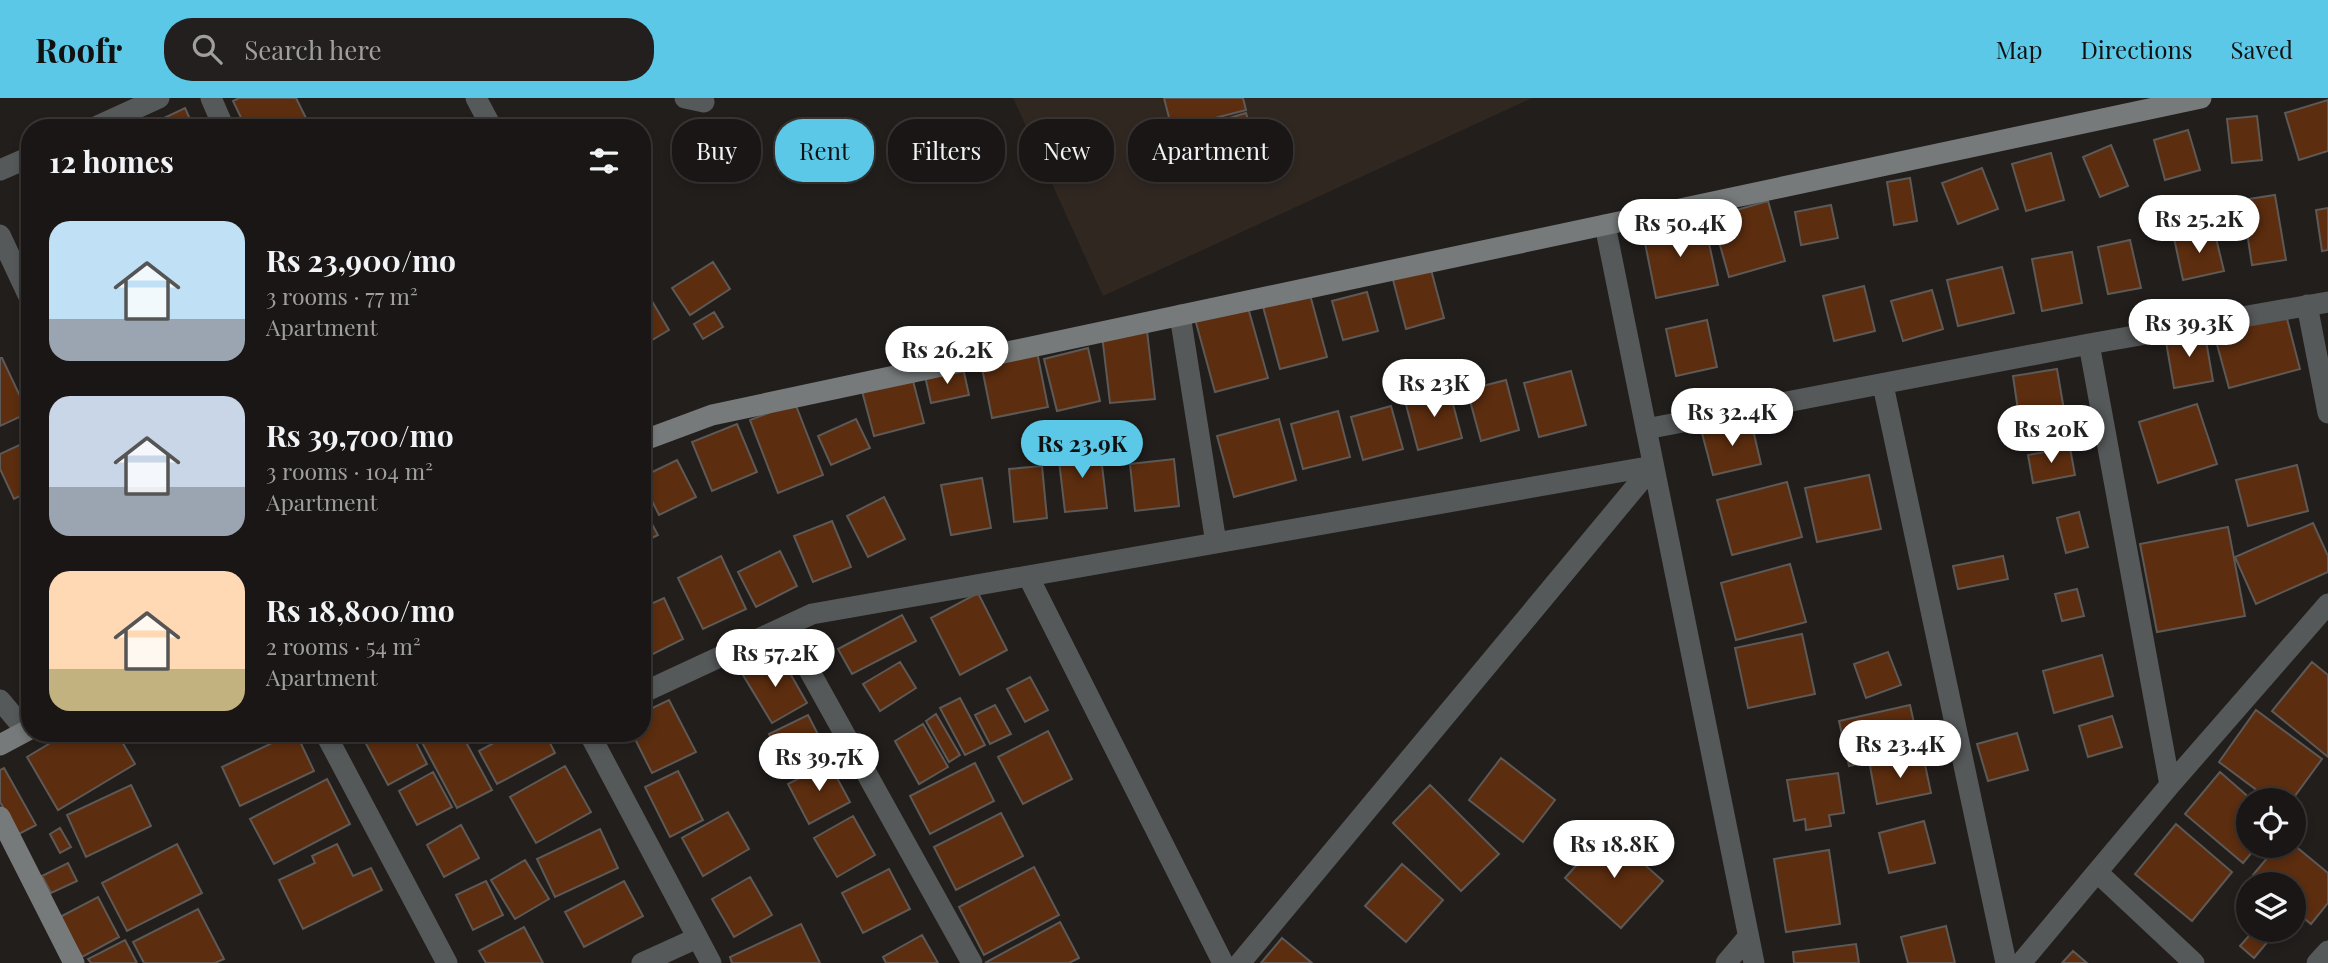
<!DOCTYPE html>
<meta charset="utf-8">
<style>
:root{--surface:#1a1615;--page:#231f1e;--text:#f1f3f6;--muted:#9f9fa0;--line:#383534;--accent:#5ac8e6}
body{margin:0;font-family:"Playfair Display",serif;background:var(--page);color:var(--text);height:100vh;display:flex;flex-direction:column;font-size:26px;white-space:nowrap}
*{box-sizing:border-box;margin:0}
p{font-size:23px;color:var(--muted)}
.icon{flex:none;width:38px;height:38px;fill:none;stroke:currentColor;stroke-width:2;stroke-linecap:round;stroke-linejoin:round}
.map{position:relative;flex:1;overflow:hidden}
.side{position:absolute;left:21px;top:21px;width:630px;height:623px;display:flex;flex-direction:column;background:var(--surface);border-radius:28px;box-shadow:0 4px 10px #0003,0 0 0 2px var(--line)}
.side>*{flex:none}
.banner{position:absolute;left:672px;top:21px;width:665px;height:63px;display:flex;gap:14px}
.fabs{position:absolute;left:2236px;top:690px;display:grid;gap:14px}
.fabs a{display:grid;place-items:center;width:70px;height:70px;border-radius:50%;background:var(--surface);box-shadow:0 4px 10px #0003,0 0 0 2px var(--line);font-size:35px}
.price{position:absolute;translate:-50% -60px;padding:0 16px;border-radius:24px;background:#fff;color:#222;font-size:23px;line-height:46px;filter:drop-shadow(0 2px 4px #0008)}
.price::after{content:'';position:absolute;left:50%;top:42px;width:21px;height:16px;margin-left:-10px;background:inherit;clip-path:polygon(0 0,100% 0,50% 100%)}
.price.on{background:var(--accent);color:#111}
ul{padding:0;list-style:none}
li{display:flex;align-items:center;gap:21px;height:175px;padding:0 28px}
li span{display:grid;place-items:center;flex:none;width:196px;height:140px;border-radius:21px;color:#555}
li>.icon{margin-inline-start:auto}
span .icon{width:84px;height:84px;fill:#fffc;stroke-width:1}
li b{font-size:30px}
h2{display:flex;justify-content:space-between;align-items:center;height:84px;padding:0 28px;font-size:30px}
.chip{padding:0 24px;border-radius:28px;background:var(--surface);box-shadow:0 4px 10px #0003,0 0 0 2px var(--line);font-size:24px;line-height:63px}
.chip.on{background:var(--accent);color:#111}
header{display:flex;align-items:center;gap:42px;box-sizing:border-box;height:98px;padding:0 35px;background:var(--accent);color:#111}
header strong{font-size:33px}
nav{display:flex;gap:38px;margin-inline-start:auto;font-size:24px}
.search{width:490px;height:63px;background:var(--page);display:flex;align-items:center;gap:18px;box-sizing:border-box;padding:0 24px;border-radius:28px;color:var(--muted);font-size:26px}
.map>svg:first-child{display:block}
.built{fill:#302721}
.building{fill:#5c2d0f;stroke:#5d5956;stroke-width:2}
.lines{fill:none;stroke-linecap:round;stroke-linejoin:round}
.street{stroke:#56595a;stroke-width:21}
.secondary{stroke:#767a7b;stroke-width:21}
</style>
<header>
<strong>Roofr</strong>
<div class="search"><svg class="icon" aria-label="search" viewBox="0 0 24 24"><circle cx="10" cy="10" r="6"/><path d="M15 15l6 6"/></svg>Search here</div>
<nav><a>Map</a><a>Directions</a><a>Saved</a></nav>
</header>
<div class="map">
<svg width="2328" height="865" viewBox="0 0 2328 865">
<rect width="100%" height="100%" fill="#221e1c"/>
<path class="built" d="M1013,0H1532L1103,198Z"/>
<path class="building" d="M239,0H296L308,24L296,30H246L233,3Z
M1164,0H1243L1246,12L1172,31Z
M2328,2V53L2299,62L2285,15Z
M185,10L194,30H143Z
M1246,15L1257,51L1194,70L1183,34Z
M2257,18L2262,62L2232,65L2227,21Z
M2188,32L2200,72L2165,82L2154,42Z
M2111,47L2128,88L2100,99L2083,59Z
M2051,55L2064,102L2026,113L2012,66Z
M1982,70L1998,111L1958,126L1942,85Z
M1910,80L1917,123L1894,127L1887,84Z
M2275,97L2286,162L2252,167L2242,102Z
M1768,103L1785,163L1729,179L1712,119Z
M1831,107L1838,140L1801,147L1795,114Z
M2328,110V152L2322,153L2316,112Z
M1704,122L1718,187L1656,200L1643,135Z
M2214,132L2224,173L2183,182L2174,140Z
M2130,142L2141,190L2108,196L2098,149Z
M2072,154L2082,205L2042,213L2032,161Z
M713,164L730,191L690,217L672,190Z
M1430,168L1444,220L1406,231L1392,178Z
M2002,169L2014,215L1958,228L1947,182Z
M1864,188L1875,233L1834,243L1823,198Z
M1932,192L1943,231L1903,243L1891,203Z
M1309,193L1327,259L1280,271L1262,205Z
M1367,194L1378,233L1343,242L1332,203Z
M649,198L669,232L642,248V202Z
M1247,206L1268,280L1215,294L1195,221Z
M2285,213L2300,271L2229,290L2213,232Z
M714,214L723,229L703,241L694,226Z
M1707,222L1717,269L1676,278L1666,231Z
M2204,231L2213,283L2174,290L2165,238Z
M1147,233L1155,301L1110,305L1102,237Z
M1088,250L1100,303L1057,313L1044,261Z
M1037,254L1048,309L992,320L981,265Z
M0,260H2L28,315L0,328Z
M963,270L969,297L931,305L925,278Z
M2057,271L2064,312L2019,319L2013,278Z
M1571,273L1586,327L1539,339L1524,285Z
M912,279L924,325L874,338L862,293Z
M1506,282L1519,332L1481,343L1467,292Z
M1449,291L1462,340L1418,352L1405,303Z
M795,305L823,377L778,395L750,322Z
M2197,306L2217,366L2158,385L2139,324Z
M1391,308L1403,351L1363,362L1351,319Z
M1338,313L1350,359L1303,371L1291,326Z
M856,321L870,350L831,367L818,338Z
M1279,321L1296,382L1234,399L1217,338Z
M1751,323L1761,366L1713,377L1702,335Z
M737,326L757,374L712,393L692,344Z
M30,342V393L14,401L0,371V356Z
M1100,350L1107,410L1065,414L1058,354Z
M2070,350L2075,377L2033,385L2028,357Z
M1174,361L1179,408L1135,413L1130,366Z
M677,362L696,399L659,417L642,383V379Z
M2297,367L2308,413L2248,428L2236,382Z
M1042,368L1047,420L1014,424L1009,371Z
M1869,377L1881,431L1817,444L1805,390Z
M982,380L991,430L951,437L941,387Z
M1787,384L1802,439L1732,457L1717,402Z
M884,399L905,441L868,459L847,418Z
M642,408L658,437L642,445Z
M2079,414L2088,449L2066,455L2057,420Z
M832,423L851,469L813,484L794,438Z
M2313,425L2328,458V474L2256,506L2235,459Z
M2228,429L2245,518L2157,534L2140,446Z
M780,453L797,488L756,509L738,474Z
M721,458L746,511L703,531L678,480Z
M2003,458L2008,481L1958,491L1953,468Z
M1790,466L1806,524L1736,542L1721,485Z
M2077,491L2084,518L2062,523L2055,496Z
M978,495L1007,552L960,577L931,520Z
M664,500L683,541L647,559L642,548V510Z
M902,517L916,543L852,576L838,551Z
M1802,536L1815,596L1748,610L1735,550Z
M1888,554L1901,587L1866,600L1854,566Z
M779,556L807,605L772,625L743,577Z
M2102,557L2113,598L2054,615L2043,573Z
M900,564L916,590L880,613L863,586Z
M2312,564L2328,577V659L2272,613Z
M1030,579L1048,612L1025,624L1007,591Z
M960,600L985,647L965,657L940,610Z
M669,602L696,654L652,675L632,635H642V615Z
M995,607L1011,636L990,646L975,617Z
M1910,607L1920,652L1849,668L1839,623Z
M2256,612L2322,661L2292,702H2270L2219,664Z
M936,616L960,657L949,664L926,623Z
M808,617L824,648L785,668L769,636Z
M2112,618L2122,649L2088,659L2079,628Z
M923,626L948,669L919,686L895,643Z
M1048,633L1072,681L1023,706L998,659Z
M67,635H117L135,666L58,712L27,659Z
M293,635H296L314,673L240,708L222,669Z
M372,635H411L427,666L388,687L363,640Z
M417,635H461L492,692L457,710Z
M512,635H545L555,655L497,686L479,653Z
M2017,635L2028,672L1988,683L1977,646Z
M1923,657L1931,695L1877,706L1870,668Z
M1501,660L1555,702L1523,744L1469,702Z
M829,665L850,704L809,726L788,686Z
M975,665L994,703L930,736L910,698Z
M565,668L591,714L536,745L510,699Z
M4,670L36,727L19,736L0,704V672Z
M678,673L703,722L670,739L645,689Z
M433,674L452,709L417,727L399,693Z
M2220,674L2252,702H2249V747H2258L2243,765L2185,716Z
M1838,675L1844,715L1829,717L1831,728L1806,732L1805,721L1794,723L1787,682Z
M327,681L350,726L274,766L250,721Z
M131,687L151,728L86,759L67,717Z
M1430,687L1499,756L1461,793L1393,725Z
M728,714L749,751L703,778L682,740Z
M1001,715L1023,758L956,792L934,749Z
M853,718L875,757L837,779L814,740Z
M1924,723L1935,765L1889,775L1879,735Z
M2176,726L2232,774L2192,823L2135,776Z
M461,727L479,760L444,779L427,747Z
M60,730L71,749L60,755L50,736Z
M600,731L618,770L555,799L537,761Z
M1607,733L1663,783L1621,830L1565,780Z
M177,746L202,795L127,833L102,785Z
M337,746L353,778L371,770L382,792L303,831L279,782L315,765L312,758Z
M2278,747H2294L2328,775V805L2311,826L2294,812V786H2263L2253,777Z
M1829,752L1840,826L1786,834L1774,761Z
M525,762L549,801L515,821L491,782Z
M68,765L77,783L51,795L42,778Z
M1402,766L1443,802L1406,844L1365,808Z
M1034,769L1059,817L984,857L959,809Z
M889,771L910,811L863,835L842,795Z
M750,779L772,817L734,839L712,801Z
M486,783L503,817L473,832L456,797Z
M624,783L643,818L584,849L565,814Z
M98,799L119,839L82,859L60,819Z
M198,811L224,861L215,865H144L133,844Z
M1060,824L1079,860L1069,865H985Z
M801,826L820,865H732L730,859Z
M1946,828L1955,865H1908L1901,839Z
M524,829L543,865H486L479,853Z
M2255,831H2269L2274,836L2254,860L2240,848Z
M922,837L938,865H886L883,859Z
M1282,840L1312,865H1261Z
M125,842L137,865H91L88,861Z
M1856,846L1859,865H1794L1793,854Z
M2073,853L2087,865H2062Z"/>
<g class="lines">
<path class="street" d="M211,0L224,30
M476,0L492,30
M685,0L704,4
M93,30L159,0
M0,72L30,59
M1605,127L1754,865
M0,137L30,201
M2307,207L2328,315
M1180,217L1216,445
M2089,246L2170,687
M1883,287L2006,865
M1646,331L2089,246L2328,204
M1028,478L1223,865
M785,529L972,865
M642,595L812,516L1653,368
M0,602L26,633
M325,635L447,865
M589,635L711,865
M2097,774L2170,687L2328,506
M642,865L697,840
M1240,865L1653,368
M1726,865L1748,839
M2021,865L2097,774L2194,865
M2317,865L2328,853"/>
<path class="secondary" d="M642,343L712,317L2201,0
M0,647L30,631
M0,719L74,865"/>
</g>
</svg>
<div class="fabs">
<a><svg class="icon" aria-label="locate" viewBox="0 0 24 24"><circle cx="12" cy="12" r="6"/><path d="M12 2v4M12 18v4M2 12h4M18 12h4"/></svg></a>
<a><svg class="icon" aria-label="layers" viewBox="0 0 24 24"><path d="M12 4l9 5-9 5-9-5zM3 14l9 5 9-5"/></svg></a>
</div>
<b class="price" style="left:2199px;top:157px">Rs 25.2K</b>
<b class="price" style="left:1680px;top:161px">Rs 50.4K</b>
<b class="price" style="left:2189px;top:261px">Rs 39.3K</b>
<b class="price" style="left:947px;top:288px">Rs 26.2K</b>
<b class="price" style="left:1434px;top:321px">Rs 23K</b>
<b class="price" style="left:1732px;top:350px">Rs 32.4K</b>
<b class="price" style="left:2051px;top:367px">Rs 20K</b>
<b class="price on" style="left:1082px;top:382px">Rs 23.9K</b>
<b class="price" style="left:775px;top:591px">Rs 57.2K</b>
<b class="price" style="left:1900px;top:682px">Rs 23.4K</b>
<b class="price" style="left:819px;top:695px">Rs 39.7K</b>
<b class="price" style="left:1614px;top:782px">Rs 18.8K</b>
<div class="banner">
<a class="chip">Buy</a>
<a class="chip on">Rent</a>
<a class="chip">Filters</a>
<a class="chip">New</a>
<a class="chip">Apartment</a>
</div>
<section class="side">
<h2>12 homes<svg class="icon" aria-label="filters" viewBox="0 0 24 24"><path d="M4 7h16M4 17h16"/><circle cx="9" cy="7" r="2"/><circle cx="15" cy="17" r="2"/></svg></h2>
<ul>
<li><span style="background:linear-gradient(#bfe0f5 70%,#9aa5b1 0)"><svg class="icon" aria-label="home" viewBox="0 0 24 24"><path d="M3 11l9-7 9 7M6 9v11h12V9"/></svg></span><div><b>Rs 23,900/mo</b><p>3 rooms · 77 m²</p><p>Apartment</p></div></li>
<li><span style="background:linear-gradient(#c9d6e8 65%,#9aa5b1 0)"><svg class="icon" aria-label="home" viewBox="0 0 24 24"><path d="M3 11l9-7 9 7M6 9v11h12V9"/></svg></span><div><b>Rs 39,700/mo</b><p>3 rooms · 104 m²</p><p>Apartment</p></div></li>
<li><span style="background:linear-gradient(#ffd9b3 70%,#c2b280 0)"><svg class="icon" aria-label="home" viewBox="0 0 24 24"><path d="M3 11l9-7 9 7M6 9v11h12V9"/></svg></span><div><b>Rs 18,800/mo</b><p>2 rooms · 54 m²</p><p>Apartment</p></div></li>
</ul>
</section>
</div>
